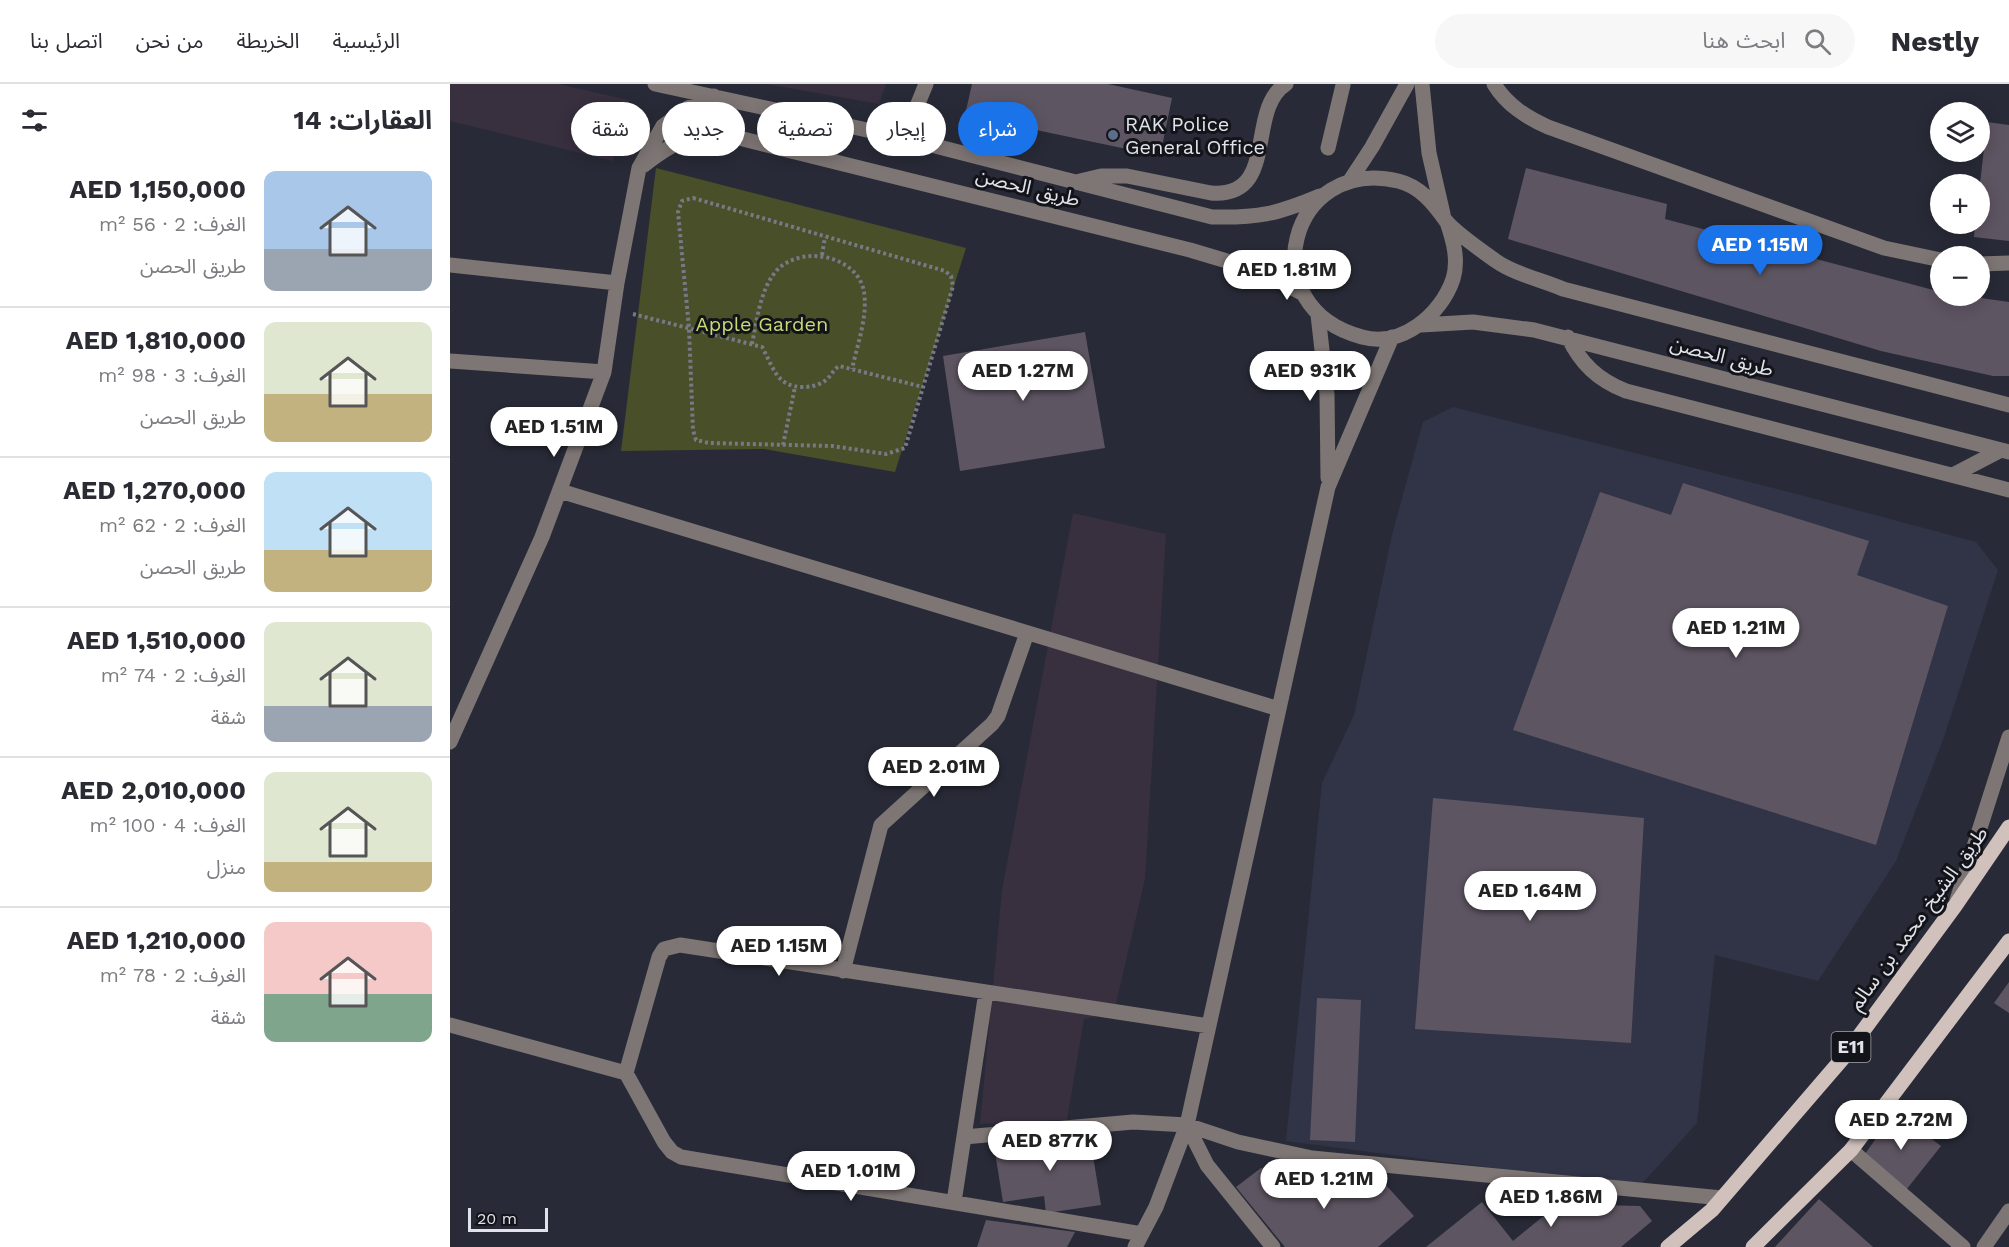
<!DOCTYPE html>
<html lang="ar">
<meta charset="utf-8">
<style>
:root{--surface:#fff;--page:#f7f7f7;--text:#2b2b33;--muted:#7c7c81;--line:#e1e1e2;--accent:#1a73e8}
body{margin:0;font-family:"Work Sans","Noto Sans Arabic",sans-serif;background:var(--page);color:var(--text);direction:rtl;height:100vh;display:flex;flex-direction:column;font-size:22px;white-space:nowrap}
*{box-sizing:border-box;margin:0}
p{font-size:20px;color:var(--muted)}
.icon{flex:none;width:33px;height:33px;fill:none;stroke:currentColor;stroke-width:2;stroke-linecap:round;stroke-linejoin:round}
.map{position:relative;flex:1;overflow:hidden;direction:ltr}
.side{display:flex;flex-direction:column;background:var(--surface);width:450px}
.side>*{flex:none}
.top-card{position:absolute;left:18px;top:18px;width:570px;height:54px;direction:rtl;display:flex;gap:12px}
.fabs{position:absolute;left:1480px;top:18px;display:grid;gap:12px}
.fabs a{display:grid;place-items:center;width:60px;height:60px;border-radius:50%;background:var(--surface);box-shadow:0 3px 15px #0003;font-size:30px}
.scale{position:absolute;left:18px;bottom:15px;width:80px;box-sizing:border-box;padding-left:6px;border:3px solid #e1e3eb;border-top:0;font-size:16px;line-height:21px;white-space:nowrap;color:#e1e3eb;-webkit-text-stroke:4px #131419;paint-order:stroke}
.price{position:absolute;translate:-50% -51px;padding:0 14px;border-radius:21px;background:#fff;color:#222;font-size:20px;line-height:39px;filter:drop-shadow(0 2px 3px #0008)}
.price::after{content:'';position:absolute;left:50%;top:36px;width:18px;height:14px;margin-left:-9px;background:inherit;clip-path:polygon(0 0,100% 0,50% 100%)}
.price.active{background:var(--accent);color:#fff}
ul{padding:0;list-style:none}
li{display:flex;align-items:center;gap:18px;height:150px;padding:0 18px}
li+li{border-top:2px solid var(--line)}
li span{display:grid;place-items:center;flex:none;width:168px;height:120px;border-radius:12px;color:#555}
li>.icon{margin-inline-start:auto}
span .icon{width:72px;height:72px;fill:#fffc;stroke-width:1}
li b{font-size:26px}
h2{display:flex;justify-content:space-between;align-items:center;height:72px;padding:0 18px;font-size:26px}
.pill{padding:0 21px;border-radius:27px;background:var(--surface);box-shadow:0 3px 15px #0003;font-size:21px;line-height:54px}
.pill.active{background:var(--accent);color:#fff}
header{display:flex;align-items:center;gap:36px;box-sizing:border-box;height:84px;padding:0 30px;background:var(--surface);border-bottom:2px solid var(--line)}
header strong{font-size:28px}
nav{display:flex;gap:33px;margin-inline-start:auto;font-size:21px}
.search{width:420px;height:54px;background:var(--page);display:flex;align-items:center;gap:15px;box-sizing:border-box;padding:0 21px;border-radius:33px;color:var(--muted);font-size:22px}
main{display:flex;flex:1;min-height:0}
.map>svg:first-child{display:block}
.commercial{fill:#382f3f}
.built{fill:#303446}
.green{fill:#494f28}
.building{fill:#5e5562}
.lines{fill:none;stroke-linecap:round;stroke-linejoin:round}
.path{stroke:#777a84;stroke-width:4;stroke-dasharray:3 3;stroke-linecap:butt}
.minor{stroke:#7e7674;stroke-width:15}
.major{stroke:#d1c1bd;stroke-width:15}
.service-dot{fill:#5c6f8a;stroke:#131419;stroke-width:2}
.labels{text-anchor:middle;stroke-width:6;stroke-linejoin:round;paint-order:stroke}
.shield{fill:#131419;stroke:#a3a5ac;stroke-width:1.5}
.shield-label{font-size:18px;font-weight:bold;fill:#e1e3eb}
.poi-label{font-size:20px;fill:#e1e3eb;stroke:#131419;text-anchor:start}
.street-label{font-size:20px;fill:#e1e3eb;stroke:#131419}
.park-label{font-size:20px;fill:#c7d874;stroke:#131419}
</style>
<header>
<strong>Nestly</strong>
<div class="search"><svg class="icon" aria-label="search" viewBox="0 0 24 24"><circle cx="10" cy="10" r="6"/><path d="M15 15l6 6"/></svg>ابحث هنا</div>
<nav><a>الرئيسية</a><a>الخريطة</a><a>من نحن</a><a>اتصل بنا</a></nav>
</header>
<main>
<div class="map">
<svg width="1559" height="1163" viewBox="0 0 1559 1163">
<rect width="100%" height="100%" fill="#282b37"/>
<path class="commercial" d="M0,0H108L179,16L163,77L0,37Z
M316,0H436L429,20Z
M623,429L716,450L695,795L664,928L634,935L617,1036L530,1040L552,806Z"/>
<path class="built" d="M1003,323L1339,408L1526,458L1548,486L1494,653L1446,777L1368,897L1265,871L1247,1039L1189,1103L836,1057L872,699L904,631L942,451L973,338Z"/>
<path class="green" d="M206,84L516,164L445,388L314,365L171,367Z"/>
<path class="building" d="M522,0H658L722,14L710,72L515,31Z
M1537,38L1559,41V157L1524,153L1525,140H1530V100Z
M1076,84L1217,120L1215,135L1491,208V212H1517L1559,218V292H1543L1431,267L1058,155Z
M635,248L655,364L510,387L493,272Z
M1233,399L1419,457L1407,491L1498,522L1426,761L1063,646L1150,408L1221,431Z
M983,714L1194,734L1181,959L965,945Z
M1559,898V929L1544,919Z
M867,914L911,916L905,1058L860,1056Z
M1445,1027L1491,1062L1456,1106L1413,1073Z
M639,1047L651,1121L596,1129L594,1112L553,1118L544,1062Z
M811,1084L915,1100L923,1108L934,1099L964,1132L928,1163H835L786,1103Z
M1369,1115L1423,1163H1325Z
M1032,1118L1063,1157L1108,1120L1190,1122L1202,1137L1171,1163H976Z
M536,1136L625,1148L617,1163H527Z"/>
<g class="lines">
<path class="path" d="M243,114L495,187L501,192L503,202L455,364L436,370L382,362L259,359L246,356L243,346L239,244L228,128L232,117Z
M372,171L375,153
M183,230L312,263C323,282 326,303 353,303C361,303 370,301 376,296C381,292 383,286 389,282L473,303
M302,260C307,236 310,205 327,186C353,160 408,172 414,208C418,232 407,262 402,285
M333,361L345,303"/>
<path class="minor" d="M205,0L454,54L762,133C809,134 827,130 870,112
M972,0L979,69L993,130
M1044,0C1057,21 1076,33 1098,43L1434,164L1491,176
M454,54L476,0
M878,64L893,1
M194,81C226,56 240,50 281,52L740,166L807,186L852,209
M626,98L651,92H677L761,109C830,114 795,26 836,0
M899,98L922,63L957,0
M997,138C1003,156 1009,176 1003,195C991,231 951,264 912,253C799,223 840,71 948,97C970,102 984,120 996,137C1006,149 1032,167 1046,177C1064,190 1092,196 1113,205L1559,321
M1530,180L1559,179
M0,181L167,199
M868,231L877,310L878,394
M971,241L1023,238L1084,246L1559,368
M1118,253C1131,280 1148,296 1176,307L1559,406
M0,277L154,288
M1503,391L1551,366
M110,407L829,625
M0,658L92,453L154,288L167,199L189,84L213,42L238,24L264,12
M1507,816L1559,653
M393,887L431,741L542,640L548,632L577,549
M0,941L176,989L209,873L214,865L230,861L759,942
M176,989L214,1058L222,1068L231,1073L692,1150
M737,1041L757,1081L823,1163
M514,1053L683,1038L737,1041L788,1058L862,1074L1272,1114
M1401,1066L1513,1163
M504,1118L536,908
M685,1163L706,1123L737,1041L878,403L942,253
M1534,1163L1559,1127"/>
<path class="major" d="M1218,1163L1262,1126L1393,974L1505,822L1559,743
M1303,1163L1401,1066L1559,857"/>
</g>
<circle class="service-dot" cx="663" cy="51" r="6"/>
<g class="labels">
<rect class="shield" x="1381.5" y="948" width="39" height="30" rx="4.5"/>
<g class="shield-label">
<text x="1401" y="969">E11</text>
</g>
<g class="poi-label">
<text x="675" y="47">RAK Police<tspan x="675" dy="23">General Office</tspan></text>
</g>
<g class="street-label">
<text transform="translate(578 103) rotate(14)" y="7">طريق الحصن</text>
<text transform="translate(1272 272) rotate(15)" y="7">طريق الحصن</text>
<text transform="translate(1468 834) rotate(-54)" y="7">طريق الشيخ محمد بن سالم</text>
</g>
<g class="park-label">
<text x="312" y="247">Apple Garden</text>
</g>
</g>
</svg>
<div class="fabs">
<a><svg class="icon" aria-label="layers" viewBox="0 0 24 24"><path d="M12 4l9 5-9 5-9-5zM3 14l9 5 9-5"/></svg></a>
<a>+</a>
<a>−</a>
</div>
<div class="scale">20 m</div>
<b class="price active" style="left:1310px;top:192px">AED 1.15M</b>
<b class="price" style="left:837px;top:217px">AED 1.81M</b>
<b class="price" style="left:573px;top:318px">AED 1.27M</b>
<b class="price" style="left:860px;top:318px">AED 931K</b>
<b class="price" style="left:104px;top:374px">AED 1.51M</b>
<b class="price" style="left:1286px;top:575px">AED 1.21M</b>
<b class="price" style="left:484px;top:714px">AED 2.01M</b>
<b class="price" style="left:1080px;top:838px">AED 1.64M</b>
<b class="price" style="left:329px;top:893px">AED 1.15M</b>
<b class="price" style="left:1451px;top:1067px">AED 2.72M</b>
<b class="price" style="left:600px;top:1088px">AED 877K</b>
<b class="price" style="left:401px;top:1118px">AED 1.01M</b>
<b class="price" style="left:874px;top:1126px">AED 1.21M</b>
<b class="price" style="left:1101px;top:1144px">AED 1.86M</b>
<div class="top-card">
<a class="pill active">شراء</a>
<a class="pill">إيجار</a>
<a class="pill">تصفية</a>
<a class="pill">جديد</a>
<a class="pill">شقة</a>
</div>
</div>
<section class="side">
<h2>العقارات: 14<svg class="icon" aria-label="filters" viewBox="0 0 24 24"><path d="M4 7h16M4 17h16"/><circle cx="9" cy="7" r="2"/><circle cx="15" cy="17" r="2"/></svg></h2>
<ul>
<li><span style="background:linear-gradient(#a9c7e8 65%,#9aa5b1 0)"><svg class="icon" aria-label="home" viewBox="0 0 24 24"><path d="M3 11l9-7 9 7M6 9v11h12V9"/></svg></span><div><b>AED 1,150,000</b><p>الغرف: 2 · 56 m²</p><p>طريق الحصن</p></div></li>
<li><span style="background:linear-gradient(#dfe7d0 60%,#c2b280 0)"><svg class="icon" aria-label="home" viewBox="0 0 24 24"><path d="M3 11l9-7 9 7M6 9v11h12V9"/></svg></span><div><b>AED 1,810,000</b><p>الغرف: 3 · 98 m²</p><p>طريق الحصن</p></div></li>
<li><span style="background:linear-gradient(#bfe0f5 65%,#c2b280 0)"><svg class="icon" aria-label="home" viewBox="0 0 24 24"><path d="M3 11l9-7 9 7M6 9v11h12V9"/></svg></span><div><b>AED 1,270,000</b><p>الغرف: 2 · 62 m²</p><p>طريق الحصن</p></div></li>
<li><span style="background:linear-gradient(#dfe7d0 70%,#9aa5b1 0)"><svg class="icon" aria-label="home" viewBox="0 0 24 24"><path d="M3 11l9-7 9 7M6 9v11h12V9"/></svg></span><div><b>AED 1,510,000</b><p>الغرف: 2 · 74 m²</p><p>شقة</p></div></li>
<li><span style="background:linear-gradient(#dfe7d0 75%,#c2b280 0)"><svg class="icon" aria-label="home" viewBox="0 0 24 24"><path d="M3 11l9-7 9 7M6 9v11h12V9"/></svg></span><div><b>AED 2,010,000</b><p>الغرف: 4 · 100 m²</p><p>منزل</p></div></li>
<li><span style="background:linear-gradient(#f6c9c9 60%,#7fa58c 0)"><svg class="icon" aria-label="home" viewBox="0 0 24 24"><path d="M3 11l9-7 9 7M6 9v11h12V9"/></svg></span><div><b>AED 1,210,000</b><p>الغرف: 2 · 78 m²</p><p>شقة</p></div></li>
</ul>
</section>
</main>
